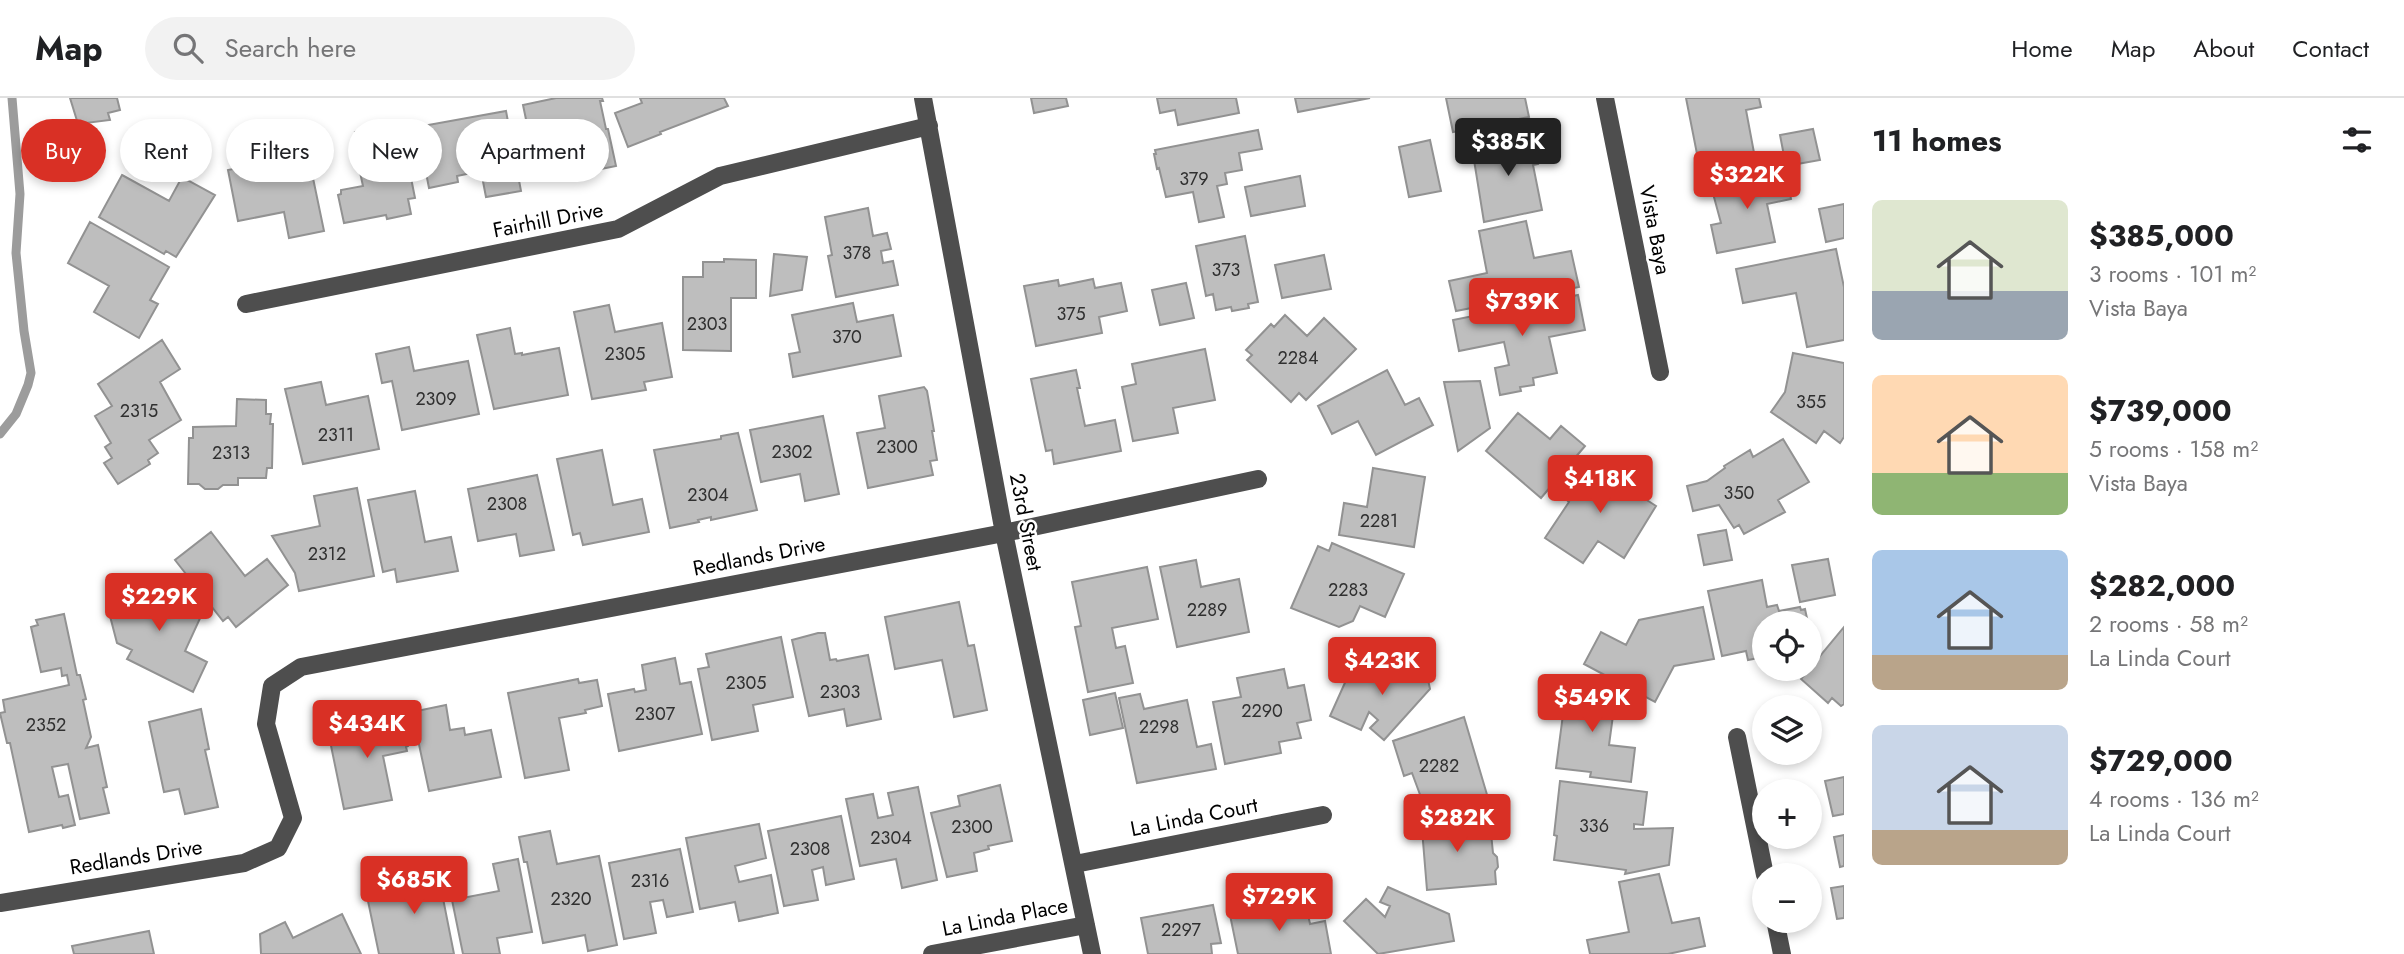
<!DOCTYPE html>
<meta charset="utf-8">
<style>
:root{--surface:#fff;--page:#f2f2f2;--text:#202124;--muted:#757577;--line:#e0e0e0;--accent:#d93025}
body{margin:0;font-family:Jost,sans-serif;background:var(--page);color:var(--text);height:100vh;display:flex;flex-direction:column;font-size:26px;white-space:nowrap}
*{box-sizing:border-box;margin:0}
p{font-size:23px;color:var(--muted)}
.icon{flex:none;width:38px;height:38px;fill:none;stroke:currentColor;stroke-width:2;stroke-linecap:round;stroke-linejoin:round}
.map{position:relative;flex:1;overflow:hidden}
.details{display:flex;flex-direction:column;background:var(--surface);width:560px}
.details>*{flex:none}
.top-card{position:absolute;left:21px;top:21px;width:665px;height:63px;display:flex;gap:14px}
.fabs{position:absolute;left:1752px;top:513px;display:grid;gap:14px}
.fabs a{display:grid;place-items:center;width:70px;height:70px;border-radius:50%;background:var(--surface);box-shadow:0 4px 10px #0003;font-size:35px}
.price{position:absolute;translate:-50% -60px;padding:0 16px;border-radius:7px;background:var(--accent);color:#fff;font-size:23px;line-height:46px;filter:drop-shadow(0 2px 4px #0008)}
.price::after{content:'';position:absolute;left:50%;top:42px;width:21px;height:16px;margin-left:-10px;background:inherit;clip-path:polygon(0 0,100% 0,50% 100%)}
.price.selected{background:#222;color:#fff}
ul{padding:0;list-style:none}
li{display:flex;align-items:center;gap:21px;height:175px;padding:0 28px}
li span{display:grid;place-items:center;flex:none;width:196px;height:140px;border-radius:10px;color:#555}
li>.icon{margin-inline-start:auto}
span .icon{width:84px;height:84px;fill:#fffc;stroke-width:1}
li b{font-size:30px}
h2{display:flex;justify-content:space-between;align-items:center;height:84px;padding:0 28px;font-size:30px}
.tag{padding:0 24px;border-radius:32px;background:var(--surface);box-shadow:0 4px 10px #0003;font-size:24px;line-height:63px}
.tag.selected{background:var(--accent);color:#fff}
header{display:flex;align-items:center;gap:42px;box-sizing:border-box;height:98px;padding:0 35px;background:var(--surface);border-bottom:2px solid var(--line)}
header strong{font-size:33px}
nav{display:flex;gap:38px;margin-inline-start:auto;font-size:24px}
.search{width:490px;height:63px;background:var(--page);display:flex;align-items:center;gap:18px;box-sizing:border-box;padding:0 24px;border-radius:38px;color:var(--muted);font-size:26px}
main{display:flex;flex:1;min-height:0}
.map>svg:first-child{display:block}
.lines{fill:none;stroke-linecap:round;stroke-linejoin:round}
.stream{stroke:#9c9c9c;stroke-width:9}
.building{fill:#bebebe;stroke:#929292;stroke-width:2}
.minor{stroke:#4e4e4e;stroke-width:18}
.labels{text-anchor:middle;stroke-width:5;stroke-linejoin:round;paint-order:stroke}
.number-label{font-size:18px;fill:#303030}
.street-label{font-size:21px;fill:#000;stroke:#fff}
</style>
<header>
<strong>Map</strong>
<div class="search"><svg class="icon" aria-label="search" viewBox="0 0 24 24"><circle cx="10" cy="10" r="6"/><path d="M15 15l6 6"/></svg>Search here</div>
<nav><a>Home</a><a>Map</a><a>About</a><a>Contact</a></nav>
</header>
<main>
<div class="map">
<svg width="1844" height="856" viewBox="0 0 1844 856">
<rect width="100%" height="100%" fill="#fff"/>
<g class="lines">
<path class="stream" d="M0,336L16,316L28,287L31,275L24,233L16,155L20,96L12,0"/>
</g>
<path class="building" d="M70,0H117L120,12L108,15L110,22L78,26Z
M556,0H602L603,3H600L606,31H608L616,68L581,75L576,48L533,55L523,7Z
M640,0H724L728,8L660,34L661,36L628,49L615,15L642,5Z
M1031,0H1066L1068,8L1034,15Z
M1157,0H1236L1239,15L1178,27L1175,12L1160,15Z
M1295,0H1370L1298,14Z
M1446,0H1525L1529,19L1453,34Z
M1686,0H1759L1761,9L1746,12L1755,60L1700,71Z
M506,13L521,93L486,99L481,73L457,78L458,84L429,90L417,29Z
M400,25L415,100L408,101L411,116L387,121L386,117L344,125L338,97L341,96V92L363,88L358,65H361L355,34Z
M1813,31L1820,62L1786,68L1780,37Z
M1258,32L1262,51L1239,55L1242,72L1225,75L1227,86L1217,88L1224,119L1199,124L1193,94L1166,99L1159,70L1157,71L1154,56H1156L1155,52Z
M1532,35L1538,66L1533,67L1542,112L1484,124L1474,62L1484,60L1481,45Z
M1430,42L1441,93L1409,99L1399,49Z
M308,56L324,133L289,140L284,114L238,123L228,72Z
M1786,73L1791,101L1767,106L1775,144L1717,155L1711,127L1721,125L1711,88Z
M122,77L169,103L182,79L215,97L176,159L166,153L164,156L99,119Z
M1300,78L1305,108L1251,118L1245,89Z
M1844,106V140L1826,144L1819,111Z
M868,110L873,138L887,135L891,151L881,153L883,165L893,163L898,187L836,199L828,158L832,157L825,119Z
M1526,123L1534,160L1571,153L1579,189L1456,213L1449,183L1487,175L1479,133Z
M90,124L169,169L150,202L158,206L139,240L94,214L109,188L68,165Z
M1245,138L1258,204L1248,206L1249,210L1232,213L1231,209L1216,212L1213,196L1206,198L1196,148Z
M1836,151L1844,189V242L1807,249L1796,195L1743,205L1736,171Z
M774,156L807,159L802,192L770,198Z
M1324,157L1331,191L1282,200L1275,167Z
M724,161L756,162V200H731V253L683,252V179H703V164H724Z
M1093,181L1095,190L1121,185L1127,213L1099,219L1102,235L1036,248L1024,188L1058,182L1059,188Z
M1186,185L1194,220L1160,227L1152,192Z
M1578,197L1585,232L1549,239L1557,275L1533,280L1534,287L1520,289L1521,293L1500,297L1495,270L1509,267L1504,244L1459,253L1453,222Z
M853,205L857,224L893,217L901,258L793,279L789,256L800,254L792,217Z
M609,207L615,234L662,225L672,279L644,284L646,292L592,301L574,214Z
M1285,217L1307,238L1324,220L1356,251L1306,302L1299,295L1291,304L1247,262L1252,257L1246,252L1271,226L1274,229Z
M510,230L515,256L522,255V257L559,250L568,297L494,311L477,237Z
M162,242L180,271L160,284L181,322L149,342L158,355L148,362L150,366L118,386L104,365L112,360L105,349L111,345L95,318L112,308L98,286Z
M409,249L414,273L468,263L479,316L402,332L392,283L382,285L376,256Z
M1205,251L1215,302L1173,310L1178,335L1133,343L1122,289L1136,286L1132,266Z
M1793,255L1844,265V339L1840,345L1824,333L1816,345L1771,314L1785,294Z
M1076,272L1080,290H1077L1085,328L1115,322L1121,353L1054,366L1052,352L1046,353L1031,281Z
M1387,272L1405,307L1419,300L1433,327L1376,357L1358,323L1332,336L1318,308Z
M1480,283L1490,330L1458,353L1444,284Z
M321,284L326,307L368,298L379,351L303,366L285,291Z
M924,289L927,293L934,333H932L937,362L930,363L933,377L868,390L857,335L885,330L879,298Z
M237,301L266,302V316H271L270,326H273L272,370H267L266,380H238V387H223L218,391H205L199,386H188L189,340H193V329L236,328Z
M1518,315L1550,341L1561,328L1585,348L1541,400L1486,353Z
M823,318L839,396L805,403L800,376L761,384L750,332Z
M738,335L757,412L711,422V419L698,422L699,424L670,430L654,352L721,341V338Z
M1783,341L1809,384L1778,402L1785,414L1744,436L1739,427L1734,430L1719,407L1693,413L1687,388L1707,383L1725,370L1724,368L1750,352L1753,359Z
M602,352L613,407L642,401L649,434L583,447L580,435L573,437L557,361Z
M1592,362L1638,392L1636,395L1656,408L1624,460L1598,443L1583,465L1545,440L1569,404L1566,401Z
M1373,370L1425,379L1414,449L1339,437L1344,405L1367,409Z
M537,377L554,452L520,458L516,436L478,443L468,391Z
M357,390L374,478L299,493L295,475L272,438L320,428L314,398Z
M415,393L425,444L451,439L458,473L397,484L395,471L383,474L368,402Z
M1726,432L1732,462L1704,467L1698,437Z
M211,434L245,478L267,461L288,487L236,529L228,519L223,523L175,462Z
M1332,445L1404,476L1385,519L1360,508L1353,523L1339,529L1291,510L1318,448L1329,453Z
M1828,461L1835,497L1800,504L1792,467Z
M1196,462L1201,489L1239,481L1249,534L1177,549L1160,469Z
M1147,469L1158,521L1112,530L1116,550L1125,548L1133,585L1088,594L1075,529L1081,528L1072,484Z
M159,480L182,491L176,503L202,516L185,553L207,564L193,594L127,561L132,552L117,545L110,518L124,490L148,502Z
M1762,482L1767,509L1777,507L1779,513L1800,509L1801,512L1805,511L1808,525H1764V559L1748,562L1746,553L1722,558L1708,493Z
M959,504L968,548L974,547L987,612L954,619L942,562L895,571L885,519Z
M1703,509L1714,561L1674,568L1655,604L1584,566L1601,534L1626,547L1639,522Z
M64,516L77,577H80L86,601L83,602L91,639L86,650L98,647L107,689L103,690L109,715L80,721L68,666L52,669L59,699L68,697L75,727L63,730L62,727L29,734L10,645H7L0,615L5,614L3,602L69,587L67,577L62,578L61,570L41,574L31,529L38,527L36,522Z
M1844,529V606L1841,608L1832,600L1828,605L1801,581Z
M818,535H825L830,562L836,561L837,563L868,557L881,621L847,628L844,611L809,618L792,542Z
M781,539L793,599L753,607L758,633L712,642L698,571L709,569L706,556Z
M675,560L680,586L691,584L702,636L619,653L608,596L634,591L635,594L646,592L642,567Z
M1424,563L1430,591L1384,642L1370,630L1378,622L1369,614L1361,632L1330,618L1348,578Z
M1284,571L1288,590L1304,587L1311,622L1297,625L1301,640L1279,644L1281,655L1225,666L1213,604L1241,599L1237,580Z
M1568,578L1591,581L1590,591L1616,595L1609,647L1635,650L1631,684L1590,679L1591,674L1556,670Z
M578,581L579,585L597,582L602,608L585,612L586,615L559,620L569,672L525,680L508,595Z
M1115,595L1123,630L1090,637L1083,602Z
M1140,596L1144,611L1187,602L1197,649L1211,646L1216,671L1137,685L1119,600Z
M446,607L450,632L464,630L465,637L491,632L501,679L429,693L412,614Z
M201,611L209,651L205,652L218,709L185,716L179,691L164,694L149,624Z
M401,616L408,648L406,649L407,653L383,658L392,702L344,711L329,638L364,631L363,623Z
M1464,619L1488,700L1457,710L1453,701L1425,710L1412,675L1404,678L1393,643Z
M1844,679V716L1833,718L1825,683Z
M1560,683L1647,694L1643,727L1634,726V731L1673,730L1669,767L1625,776L1626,772L1554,762L1557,738L1554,737Z
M1000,687L1012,743L988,748L989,751L974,755L977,773L947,779L931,715L960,708L958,698Z
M918,689L937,782L902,790L896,761L860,768L846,701L873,696L878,720L893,717L888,695Z
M1451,717L1452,728L1490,725L1493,755L1497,759L1498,769L1495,773L1496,786L1427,792L1421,719Z
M841,718L854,781L826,787L823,769L812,772L818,802L784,808L768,733Z
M759,726L766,760L735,768L739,784L771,777L778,815L739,823L735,804L700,811L686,740Z
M550,733L557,766L599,758L617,847L588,853L585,837L543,845L527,764H524L519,739Z
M1844,737V768L1840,769L1834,739Z
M680,751L693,814L667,819L663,802L650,804L656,835L624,841L609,765Z
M435,760L454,856H379L368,803L410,794L404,766Z
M518,761L532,834L497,840L500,856H463L452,802L499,793L493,766Z
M1659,776L1672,825L1699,820L1705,848L1668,856H1590L1587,842L1629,834L1619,784Z
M1844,788V820L1837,821L1831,790Z
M1388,789L1449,816L1454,843L1378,856L1344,823L1366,801L1385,819L1390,808L1380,804Z
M1213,807L1221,845L1211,846L1212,856H1148L1141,820Z
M1306,807L1310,826L1325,823L1331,856H1238L1230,817L1269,810V814Z
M342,816L361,856H261L260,836L285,824L293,840Z
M149,833L154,856H74L72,848Z"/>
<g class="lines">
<path class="minor" d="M923,0L1004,435L1092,856
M1605,0L1660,274
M246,206L618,131L720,78L929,28
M1737,639L1765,777
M1075,766L1323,717
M0,805L244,765L278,750L293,720L266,626L272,588L301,569L1004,435L1258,381
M1775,822L1782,856
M932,856L1086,827"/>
</g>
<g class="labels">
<g class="number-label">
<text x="1194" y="87">379</text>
<text x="857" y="161">378</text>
<text x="1226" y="178">373</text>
<text x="1071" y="222">375</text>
<text x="707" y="232">2303</text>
<text x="847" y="245">370</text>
<text x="625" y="262">2305</text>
<text x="1298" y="266">2284</text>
<text x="436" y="307">2309</text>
<text x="1811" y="310">355</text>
<text x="139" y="319">2315</text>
<text x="336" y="343">2311</text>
<text x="897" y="355">2300</text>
<text x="792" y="360">2302</text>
<text x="231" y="361">2313</text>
<text x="1739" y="401">350</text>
<text x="708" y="403">2304</text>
<text x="507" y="412">2308</text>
<text x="1379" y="429">2281</text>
<text x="327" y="462">2312</text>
<text x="1348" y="498">2283</text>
<text x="1207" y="518">2289</text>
<text x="746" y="591">2305</text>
<text x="840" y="600">2303</text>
<text x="1262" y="619">2290</text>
<text x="655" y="622">2307</text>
<text x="46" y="633">2352</text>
<text x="1159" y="635">2298</text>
<text x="1439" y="674">2282</text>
<text x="1594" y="734">336</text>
<text x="972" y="735">2300</text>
<text x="891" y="746">2304</text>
<text x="810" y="757">2308</text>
<text x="650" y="789">2316</text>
<text x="571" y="807">2320</text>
<text x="1181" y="838">2297</text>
</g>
<g class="street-label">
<text transform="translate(548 122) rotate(-11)" y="7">Fairhill Drive</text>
<text transform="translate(1655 132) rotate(79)" y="7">Vista Baya</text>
<text transform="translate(1026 424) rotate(79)" y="7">23rd Street</text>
<text transform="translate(759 458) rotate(-11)" y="7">Redlands Drive</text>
<text transform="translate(1194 719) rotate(-11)" y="7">La Linda Court</text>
<text transform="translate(136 759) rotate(-9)" y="7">Redlands Drive</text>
<text transform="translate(1005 819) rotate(-11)" y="7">La Linda Place</text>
</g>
</g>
</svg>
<div class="fabs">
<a><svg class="icon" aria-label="locate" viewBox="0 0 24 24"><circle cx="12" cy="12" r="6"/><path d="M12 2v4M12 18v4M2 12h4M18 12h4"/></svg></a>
<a><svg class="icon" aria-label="layers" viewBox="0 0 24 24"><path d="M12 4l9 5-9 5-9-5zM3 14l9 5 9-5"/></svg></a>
<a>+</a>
<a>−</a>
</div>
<b class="price selected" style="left:1508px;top:80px">$385K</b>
<b class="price" style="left:1747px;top:113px">$322K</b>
<b class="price" style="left:1522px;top:240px">$739K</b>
<b class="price" style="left:1600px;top:417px">$418K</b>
<b class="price" style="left:159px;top:535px">$229K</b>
<b class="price" style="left:1382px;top:599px">$423K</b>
<b class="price" style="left:1592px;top:636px">$549K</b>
<b class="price" style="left:367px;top:662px">$434K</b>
<b class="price" style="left:1457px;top:756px">$282K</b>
<b class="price" style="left:414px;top:818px">$685K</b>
<b class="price" style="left:1279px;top:835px">$729K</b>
<div class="top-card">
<a class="tag selected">Buy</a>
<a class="tag">Rent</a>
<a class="tag">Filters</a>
<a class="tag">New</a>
<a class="tag">Apartment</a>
</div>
</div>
<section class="details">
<h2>11 homes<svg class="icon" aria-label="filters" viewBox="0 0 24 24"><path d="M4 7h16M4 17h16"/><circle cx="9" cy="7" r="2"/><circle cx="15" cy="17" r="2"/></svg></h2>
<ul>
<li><span style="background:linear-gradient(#dfe7d0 65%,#9aa5b1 0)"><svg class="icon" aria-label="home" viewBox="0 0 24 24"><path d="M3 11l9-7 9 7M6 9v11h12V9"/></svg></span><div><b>$385,000</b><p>3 rooms · 101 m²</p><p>Vista Baya</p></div></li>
<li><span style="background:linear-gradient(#ffd9b3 70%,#8fb573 0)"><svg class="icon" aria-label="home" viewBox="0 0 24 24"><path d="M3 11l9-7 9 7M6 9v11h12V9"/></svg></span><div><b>$739,000</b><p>5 rooms · 158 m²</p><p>Vista Baya</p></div></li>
<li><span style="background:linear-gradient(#a9c7e8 75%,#b9a48a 0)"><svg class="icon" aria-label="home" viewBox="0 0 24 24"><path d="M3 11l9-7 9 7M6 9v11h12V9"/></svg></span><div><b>$282,000</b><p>2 rooms · 58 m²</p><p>La Linda Court</p></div></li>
<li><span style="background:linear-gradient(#c9d6e8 75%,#b9a48a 0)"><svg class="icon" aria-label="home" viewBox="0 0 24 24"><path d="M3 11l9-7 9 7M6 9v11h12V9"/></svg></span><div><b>$729,000</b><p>4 rooms · 136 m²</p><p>La Linda Court</p></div></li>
</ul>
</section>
</main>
